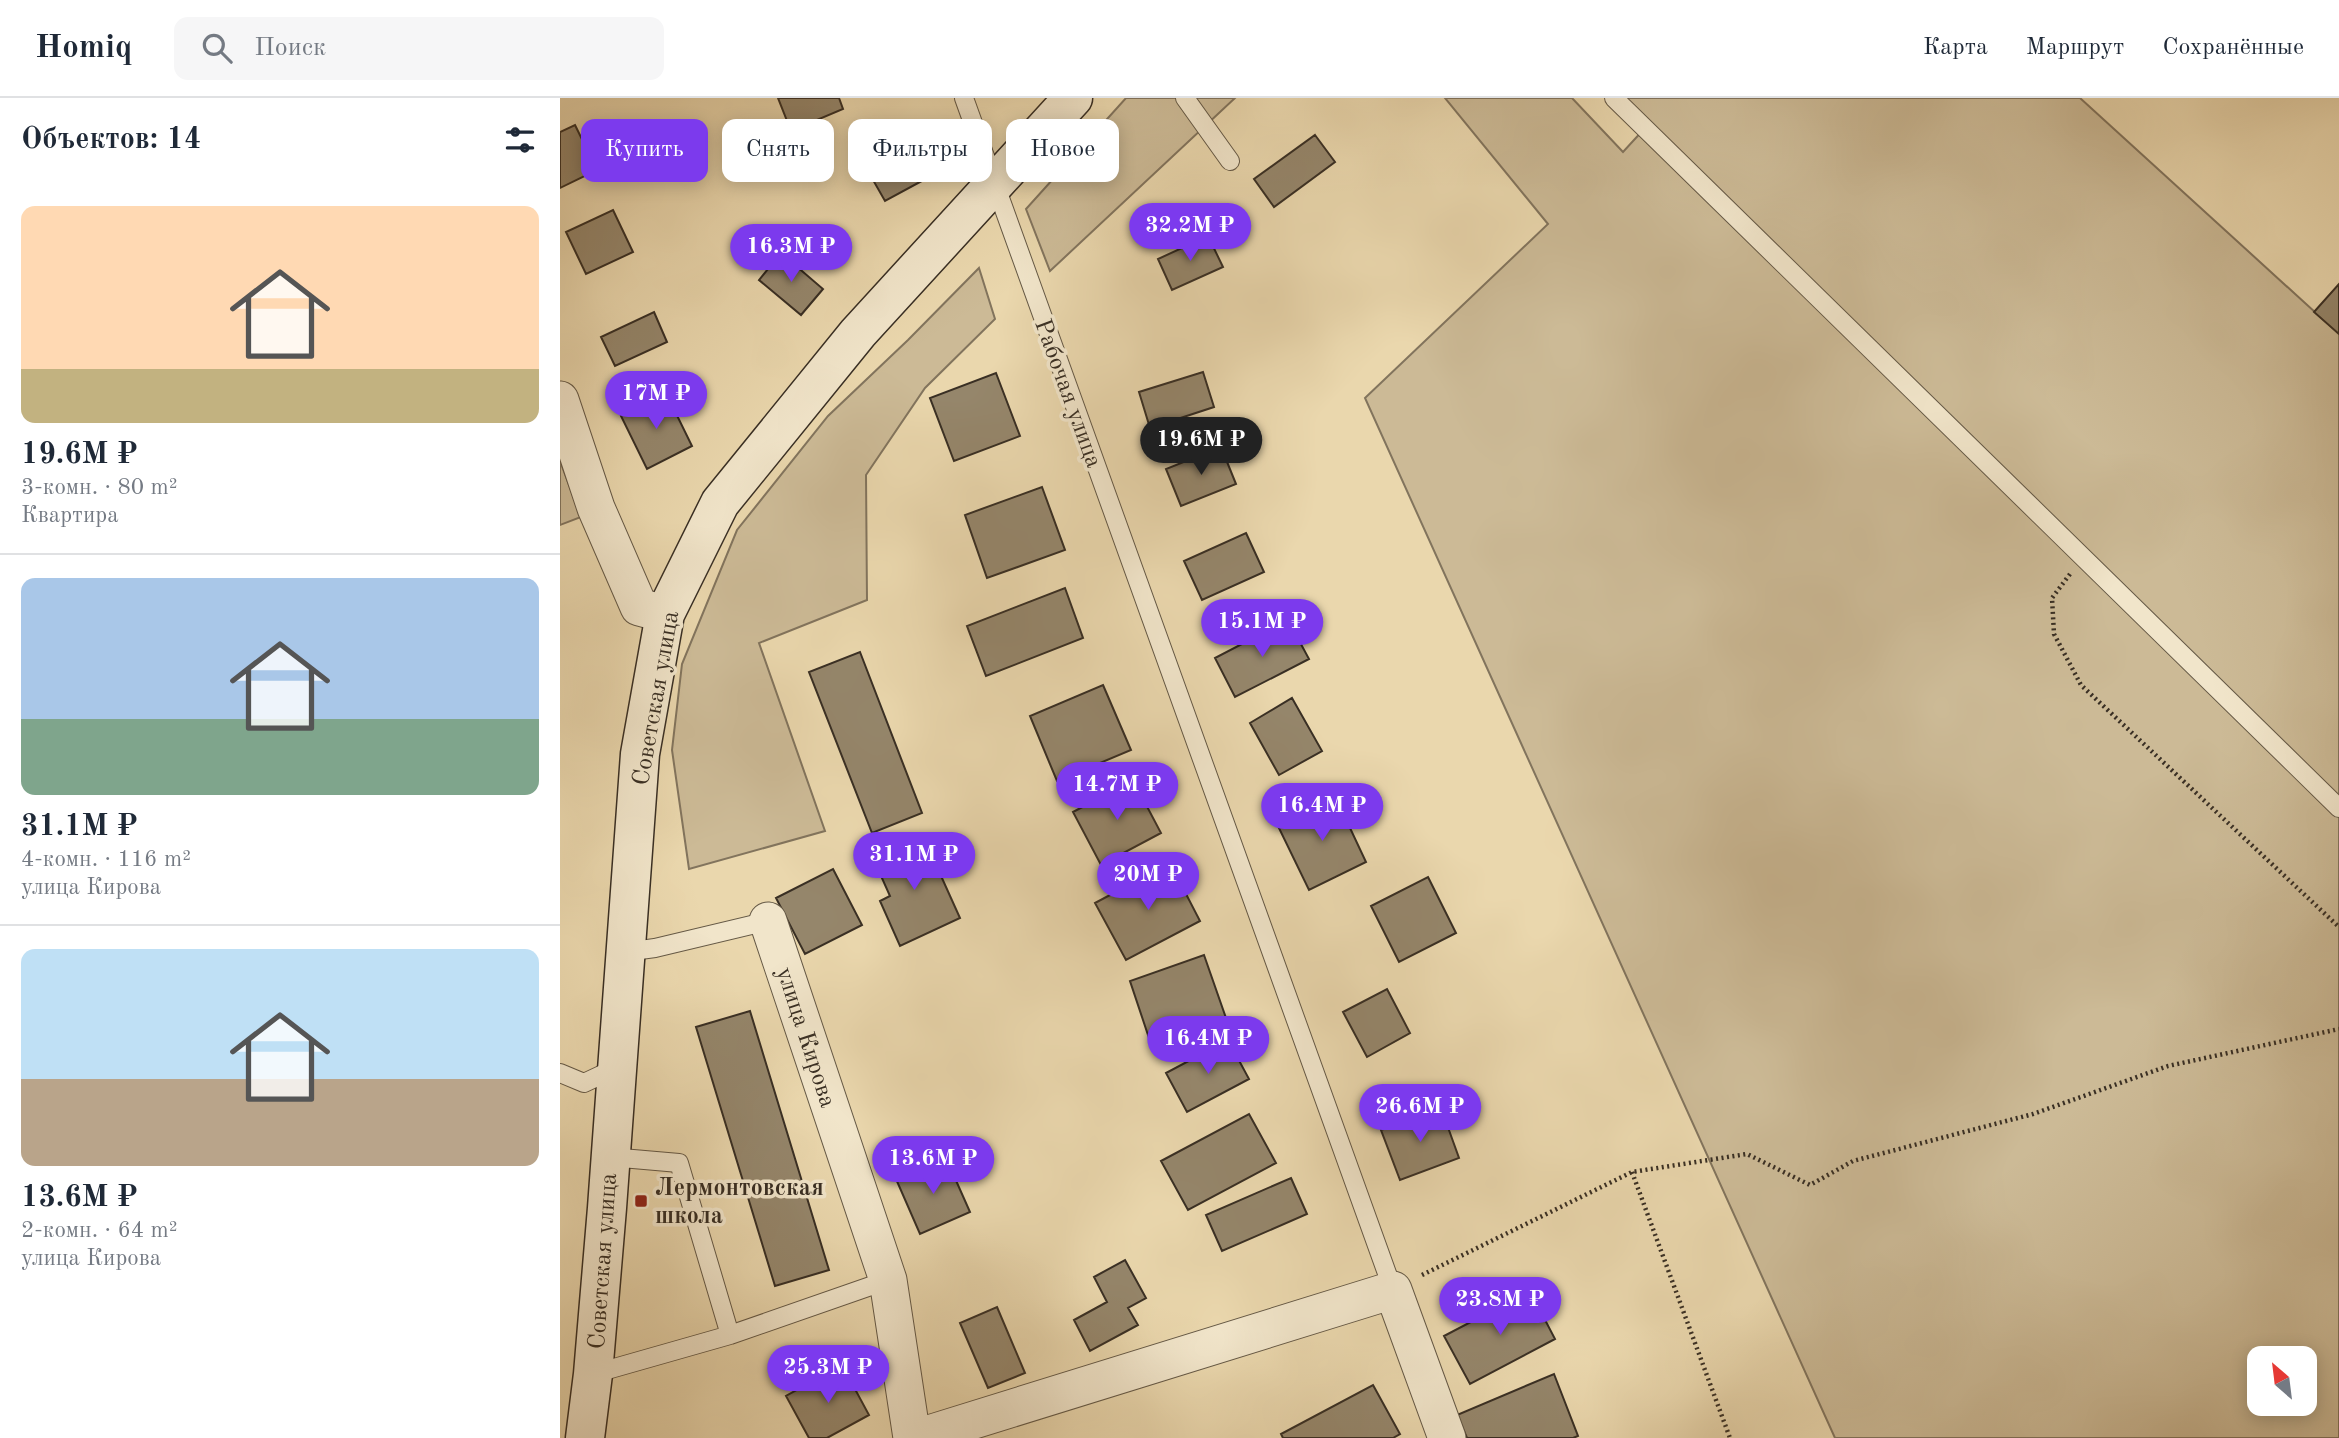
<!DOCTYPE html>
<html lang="ru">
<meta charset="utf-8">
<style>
:root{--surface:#fff;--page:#f6f6f7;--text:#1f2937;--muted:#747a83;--line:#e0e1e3;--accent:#7c3aed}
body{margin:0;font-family:"Old Standard TT",serif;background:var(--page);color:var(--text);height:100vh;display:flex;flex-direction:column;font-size:26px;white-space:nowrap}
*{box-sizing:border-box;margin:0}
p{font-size:23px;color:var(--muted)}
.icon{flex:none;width:38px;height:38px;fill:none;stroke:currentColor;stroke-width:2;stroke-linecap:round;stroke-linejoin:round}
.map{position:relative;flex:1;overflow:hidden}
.sheet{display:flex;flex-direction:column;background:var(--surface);width:560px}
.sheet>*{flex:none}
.banner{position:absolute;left:21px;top:21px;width:665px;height:63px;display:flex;gap:14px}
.needle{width:46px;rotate:332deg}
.tools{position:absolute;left:1687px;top:1248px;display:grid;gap:14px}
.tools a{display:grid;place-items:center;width:70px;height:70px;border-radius:14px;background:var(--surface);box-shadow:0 4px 18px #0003;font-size:35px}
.price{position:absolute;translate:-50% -60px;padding:0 16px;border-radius:24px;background:var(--accent);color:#fff;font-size:23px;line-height:46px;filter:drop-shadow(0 2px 4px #0008)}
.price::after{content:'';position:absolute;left:50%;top:42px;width:21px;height:16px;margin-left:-10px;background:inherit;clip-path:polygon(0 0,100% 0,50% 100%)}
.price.current{background:#222;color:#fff}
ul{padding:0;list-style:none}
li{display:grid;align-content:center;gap:14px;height:371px;padding:0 21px}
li+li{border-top:2px solid var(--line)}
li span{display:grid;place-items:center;height:217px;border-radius:14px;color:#555}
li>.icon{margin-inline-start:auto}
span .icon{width:126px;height:126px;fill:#fffc;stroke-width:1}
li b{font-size:30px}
h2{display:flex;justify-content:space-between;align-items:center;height:84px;padding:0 21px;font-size:30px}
.tag{padding:0 24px;border-radius:14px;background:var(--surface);box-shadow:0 4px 18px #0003;font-size:24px;line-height:63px}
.tag.current{background:var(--accent);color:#fff}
header{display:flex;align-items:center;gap:42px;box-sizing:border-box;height:98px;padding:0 35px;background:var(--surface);border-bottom:2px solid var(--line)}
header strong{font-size:33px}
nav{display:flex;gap:38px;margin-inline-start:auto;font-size:24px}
.search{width:490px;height:63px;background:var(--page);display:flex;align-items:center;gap:18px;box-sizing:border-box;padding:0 24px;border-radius:14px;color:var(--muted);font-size:26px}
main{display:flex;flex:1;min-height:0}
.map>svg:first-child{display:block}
.green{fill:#ccba96;stroke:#82745d;stroke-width:2;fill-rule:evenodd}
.building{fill:#95866b;stroke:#392f24;stroke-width:2}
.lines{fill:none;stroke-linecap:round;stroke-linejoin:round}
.service-casing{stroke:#655946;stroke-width:20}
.minor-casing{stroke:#655946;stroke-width:39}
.secondary-casing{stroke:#392f24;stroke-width:41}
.path{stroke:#392f24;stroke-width:4.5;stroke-dasharray:2 3.5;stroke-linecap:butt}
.service{stroke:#f1e5ca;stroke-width:18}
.minor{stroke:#f1e5ca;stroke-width:37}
.secondary{stroke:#f1e5ca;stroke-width:38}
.poi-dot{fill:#8f2418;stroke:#f1e5ca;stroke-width:2.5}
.labels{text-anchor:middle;stroke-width:7;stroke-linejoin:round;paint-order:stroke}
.street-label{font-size:24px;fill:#392f24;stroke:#f1e5ca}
.poi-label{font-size:24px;font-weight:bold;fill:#392f24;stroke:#f1e5ca;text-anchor:start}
</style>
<header>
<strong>Homiq</strong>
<div class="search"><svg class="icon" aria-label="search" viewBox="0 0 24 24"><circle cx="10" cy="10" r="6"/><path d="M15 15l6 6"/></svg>Поиск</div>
<nav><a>Карта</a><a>Маршрут</a><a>Сохранённые</a></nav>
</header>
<main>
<section class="sheet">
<h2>Объектов: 14<svg class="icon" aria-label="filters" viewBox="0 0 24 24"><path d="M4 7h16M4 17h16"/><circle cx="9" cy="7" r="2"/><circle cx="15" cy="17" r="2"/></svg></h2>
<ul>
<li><span style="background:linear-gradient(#ffd9b3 75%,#c2b280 0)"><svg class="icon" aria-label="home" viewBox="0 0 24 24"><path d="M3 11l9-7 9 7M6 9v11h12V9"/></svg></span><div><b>19.6M ₽</b><p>3-комн. · 80 m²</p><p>Квартира</p></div></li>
<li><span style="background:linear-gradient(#a9c7e8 65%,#7fa58c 0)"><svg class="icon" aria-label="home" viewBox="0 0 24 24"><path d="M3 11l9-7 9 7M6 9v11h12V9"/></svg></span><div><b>31.1M ₽</b><p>4-комн. · 116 m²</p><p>улица Кирова</p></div></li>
<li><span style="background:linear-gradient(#bfe0f5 60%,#b9a48a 0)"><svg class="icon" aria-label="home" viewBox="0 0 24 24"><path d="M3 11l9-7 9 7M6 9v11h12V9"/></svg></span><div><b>13.6M ₽</b><p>2-комн. · 64 m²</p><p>улица Кирова</p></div></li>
</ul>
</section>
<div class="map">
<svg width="1779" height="1340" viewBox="0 0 1779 1340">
<rect width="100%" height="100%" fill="#ead7ad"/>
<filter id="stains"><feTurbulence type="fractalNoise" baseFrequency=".00286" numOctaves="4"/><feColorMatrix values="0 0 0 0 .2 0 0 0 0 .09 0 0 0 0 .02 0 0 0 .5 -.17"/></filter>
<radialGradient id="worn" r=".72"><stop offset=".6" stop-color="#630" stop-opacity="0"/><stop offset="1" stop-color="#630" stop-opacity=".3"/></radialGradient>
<path class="green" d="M566,0H675L490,173L466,111Z
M885,0H1012L1063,54L1085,30L1054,0H1520L1779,236V1340H1275L805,300L988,126ZM1699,1260H1745V1306H1699Z
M419,170L435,221L365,290L306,377L307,502L199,545L265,733L129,771L112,652L122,566L177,432L268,318L348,242Z
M0,363L21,419L0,427Z"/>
<path class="building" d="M218,0H279L283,11L231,33Z
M15,27L37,72L0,90V34Z
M755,37L775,64L714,109L694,81Z
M351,42L371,78L325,103L305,68Z
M53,112L73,154L26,176L6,134Z
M648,138L663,169L612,192L598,161Z
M221,155L263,191L241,217L199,182Z
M1779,186V236L1754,214Z
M94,214L107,244L55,268L41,239Z
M643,274L654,309L590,330L579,294Z
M436,275L460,338L394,363L370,300Z
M106,295L132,348L87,371L61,318Z
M661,349L676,386L621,408L606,371Z
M482,389L505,452L427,480L405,417Z
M686,435L704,474L642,502L624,463Z
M505,490L523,540L426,578L407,528Z
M728,522L749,561L675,599L655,560Z
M300,554L362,715L312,735L249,574Z
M543,587L571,652L497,683L470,618Z
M732,600L762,653L719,677L690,625Z
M573,682L601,735L541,767L513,714Z
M775,698L806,764L749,792L717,726Z
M363,738L400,820L340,848L320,803L330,798L313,760Z
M610,765L640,823L566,862L535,805Z
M273,771L302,827L245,856L216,800Z
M868,779L896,835L839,864L811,808Z
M644,857L666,920L591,946L570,883Z
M827,891L850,935L807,959L783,914Z
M190,913L269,1172L215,1188L136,929Z
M668,942L689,981L627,1014L606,975Z
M881,1010L899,1060L840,1082L821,1032Z
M689,1016L716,1065L628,1112L601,1063Z
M386,1060L410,1114L360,1136L336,1081Z
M731,1080L747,1116L662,1153L646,1117Z
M565,1162L586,1200L568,1210L578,1227L530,1253L514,1222L547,1204L534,1179Z
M970,1193L995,1241L910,1286L884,1238Z
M437,1209L465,1275L428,1290L400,1225Z
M282,1267L309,1317L267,1340H249L226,1298Z
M994,1276L1018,1338L1013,1340H907L897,1317Z
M813,1287L840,1336L833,1340H723L721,1336Z"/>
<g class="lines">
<defs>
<path id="service" d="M404,0L833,1192
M625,0L670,63
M1054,0L1779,710
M65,854L95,850L208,823
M0,975L24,985L58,969
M50,1059L119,1065L170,1237
M33,1276L170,1237L328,1182"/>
<path id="minor" d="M0,302L36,410L79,509L105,516
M208,823L328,1182L352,1340
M356,1340L833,1192L887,1340"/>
<path id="secondary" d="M25,1340L33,1276L47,1110L80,656L105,516L160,405L298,235L513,0"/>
</defs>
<use href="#service" class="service-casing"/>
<use href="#minor" class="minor-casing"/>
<use href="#secondary" class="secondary-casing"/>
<path class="path" d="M1510,476L1492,500L1494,536L1521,587L1779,829
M1072,1074L1170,1340
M862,1177L1072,1074L1187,1056L1250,1087L1293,1063L1473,1016L1608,968L1779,931"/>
<use href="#service" class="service"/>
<use href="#minor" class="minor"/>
<use href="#secondary" class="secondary"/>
</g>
<rect class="poi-dot" x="74" y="1096" width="14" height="14" rx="3.5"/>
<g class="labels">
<g class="street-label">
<text transform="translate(509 295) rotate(70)" y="8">Рабочая улица</text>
<text transform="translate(95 600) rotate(-80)" y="8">Советская улица</text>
<text transform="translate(247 939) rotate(72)" y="8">улица Кирова</text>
<text transform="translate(42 1163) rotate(-86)" y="8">Советская улица</text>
</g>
<g class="poi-label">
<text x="95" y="1097">Лермонтовская<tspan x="95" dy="28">школа</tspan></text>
</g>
</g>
<rect width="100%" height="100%" filter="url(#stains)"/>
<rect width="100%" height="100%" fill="url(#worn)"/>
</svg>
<div class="tools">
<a><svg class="needle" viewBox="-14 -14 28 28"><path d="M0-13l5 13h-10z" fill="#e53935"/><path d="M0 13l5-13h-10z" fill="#747a83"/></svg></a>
</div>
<b class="price" style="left:630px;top:165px">32.2M ₽</b>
<b class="price" style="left:231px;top:186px">16.3M ₽</b>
<b class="price" style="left:96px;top:333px">17M ₽</b>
<b class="price current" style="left:641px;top:379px">19.6M ₽</b>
<b class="price" style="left:702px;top:561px">15.1M ₽</b>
<b class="price" style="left:557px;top:724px">14.7M ₽</b>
<b class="price" style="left:762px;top:745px">16.4M ₽</b>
<b class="price" style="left:354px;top:794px">31.1M ₽</b>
<b class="price" style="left:588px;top:814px">20M ₽</b>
<b class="price" style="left:648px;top:978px">16.4M ₽</b>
<b class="price" style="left:860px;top:1046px">26.6M ₽</b>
<b class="price" style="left:373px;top:1098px">13.6M ₽</b>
<b class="price" style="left:940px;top:1239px">23.8M ₽</b>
<b class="price" style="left:268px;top:1307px">25.3M ₽</b>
<div class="banner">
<a class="tag current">Купить</a>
<a class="tag">Снять</a>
<a class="tag">Фильтры</a>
<a class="tag">Новое</a>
</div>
</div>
</main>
